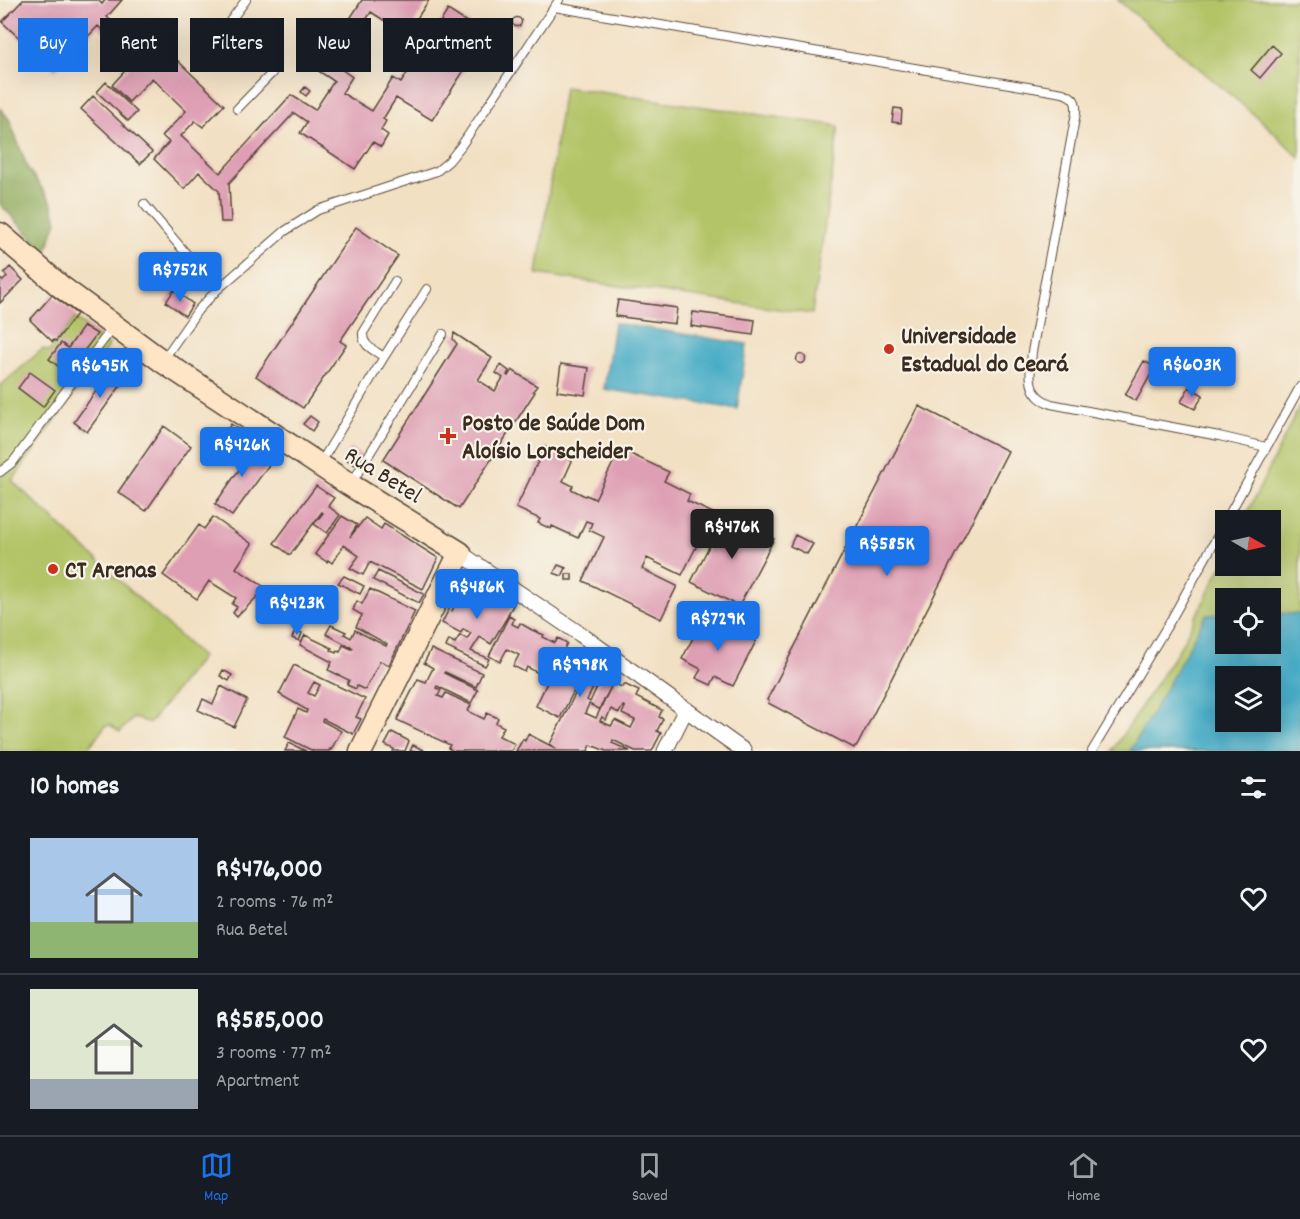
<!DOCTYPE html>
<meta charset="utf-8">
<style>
:root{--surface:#171b24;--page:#20242c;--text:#f1f3f6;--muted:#9ea1a6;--line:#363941;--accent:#1a73e8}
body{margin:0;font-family:Dekko,sans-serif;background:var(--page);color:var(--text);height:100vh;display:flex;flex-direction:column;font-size:22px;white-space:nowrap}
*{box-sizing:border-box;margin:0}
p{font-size:20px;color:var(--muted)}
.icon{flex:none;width:33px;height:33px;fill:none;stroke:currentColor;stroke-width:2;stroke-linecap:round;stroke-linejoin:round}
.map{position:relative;height:751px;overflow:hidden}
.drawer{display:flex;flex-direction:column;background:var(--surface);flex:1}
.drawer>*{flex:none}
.hud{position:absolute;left:18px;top:18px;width:600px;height:54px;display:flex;gap:12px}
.needle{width:39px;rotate:99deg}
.controls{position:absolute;left:1215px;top:510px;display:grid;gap:12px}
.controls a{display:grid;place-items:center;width:66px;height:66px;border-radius:0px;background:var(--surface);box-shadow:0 6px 24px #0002;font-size:30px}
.price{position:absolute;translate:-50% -51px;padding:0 14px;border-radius:6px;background:var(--accent);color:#fff;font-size:20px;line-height:39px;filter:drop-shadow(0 2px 3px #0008)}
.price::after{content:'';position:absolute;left:50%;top:36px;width:18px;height:14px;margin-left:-9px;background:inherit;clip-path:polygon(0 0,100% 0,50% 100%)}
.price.current{background:#222;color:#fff}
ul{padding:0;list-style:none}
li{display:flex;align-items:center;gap:18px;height:150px;padding:0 30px}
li+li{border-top:2px solid var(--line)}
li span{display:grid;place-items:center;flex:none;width:168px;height:120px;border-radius:0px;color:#555}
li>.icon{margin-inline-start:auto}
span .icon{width:72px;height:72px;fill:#fffc;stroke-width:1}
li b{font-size:26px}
h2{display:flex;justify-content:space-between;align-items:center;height:72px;padding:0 30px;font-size:26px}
.pill{padding:0 21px;border-radius:0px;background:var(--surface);box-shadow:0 6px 24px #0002;font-size:21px;line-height:54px}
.pill.current{background:var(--accent);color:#fff}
.dock{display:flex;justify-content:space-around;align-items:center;height:84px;border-top:2px solid var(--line);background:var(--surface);font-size:16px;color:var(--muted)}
.dock a{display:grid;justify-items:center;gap:3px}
.dock .current{color:var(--accent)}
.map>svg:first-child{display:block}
.green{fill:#b3c468;stroke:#777743;stroke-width:1.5;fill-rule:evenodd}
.forest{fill:#8eaa5c;stroke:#646a3d;stroke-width:1.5}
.water{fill:#47acc6;stroke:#416b72;stroke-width:1.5;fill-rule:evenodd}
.building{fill:#de9fb4;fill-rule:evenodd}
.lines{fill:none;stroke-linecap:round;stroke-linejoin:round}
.lane-casing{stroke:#564537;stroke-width:10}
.street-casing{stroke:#564537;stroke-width:17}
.secondary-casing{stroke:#564537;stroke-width:25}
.lane{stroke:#fff;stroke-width:8}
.street{stroke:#fff;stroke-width:15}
.secondary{stroke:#fde5c5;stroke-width:22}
.poi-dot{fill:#c8321e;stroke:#f7f3e8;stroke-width:2}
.labels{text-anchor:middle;stroke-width:4.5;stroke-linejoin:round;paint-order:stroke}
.poi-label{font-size:24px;font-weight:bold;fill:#3b2a1e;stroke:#f7f3e8;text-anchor:start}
.street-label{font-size:24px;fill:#3b2a1e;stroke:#f7f3e8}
</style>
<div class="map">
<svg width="1300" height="751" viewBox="0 0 1300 751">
<rect width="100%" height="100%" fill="#f7f3e8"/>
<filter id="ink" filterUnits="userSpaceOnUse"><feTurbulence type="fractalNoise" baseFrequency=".0167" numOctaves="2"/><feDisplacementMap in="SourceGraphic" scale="12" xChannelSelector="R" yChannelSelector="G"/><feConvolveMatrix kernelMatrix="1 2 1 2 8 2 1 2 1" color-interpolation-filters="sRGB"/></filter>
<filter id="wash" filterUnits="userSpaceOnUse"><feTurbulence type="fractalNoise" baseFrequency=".008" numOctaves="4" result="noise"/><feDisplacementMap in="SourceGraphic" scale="24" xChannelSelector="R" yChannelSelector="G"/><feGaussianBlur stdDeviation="1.35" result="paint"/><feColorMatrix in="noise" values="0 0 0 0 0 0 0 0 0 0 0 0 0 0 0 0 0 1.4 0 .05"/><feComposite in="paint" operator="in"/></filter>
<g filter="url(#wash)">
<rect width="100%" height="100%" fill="#f2e0c3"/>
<path class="green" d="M1118,0H1300V158L1265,124Z
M564,87L839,126L812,314L537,274Z
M75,318L109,345L12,481L202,657L150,723L133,718L120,732L110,725H106L86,751H0V386L43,349L49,352Z
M1300,405V751H1112L1179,649L1225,560L1226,566H1270V520H1244ZM1226,598H1270V644H1226ZM1226,676H1270V722H1226Z"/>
<path class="forest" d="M0,108L9,119L28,169L51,201L57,221L46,253L0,204Z"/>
<path class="water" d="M614,323L747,344L737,409L604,389Z
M1271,613L1300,614V751H1130L1177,669L1206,615L1225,614L1226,644H1270ZM1226,676H1270V722H1226Z"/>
<g id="blocks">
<path class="building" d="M23,0H98L102,4L105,0H122L107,17L144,51L155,39L224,105L203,127L195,121L181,136L220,173L291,95L315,110L334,81L317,70L362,0H429L414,23L432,35L448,10L487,35L432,120L396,98L383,119L386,121L381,130L388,135L381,147L373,142L355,169L300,133L307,122L294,113L229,183L231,222H221L219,191L199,172L184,189L154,159L169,142L162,136L186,111L152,78L129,102L112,85L134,61L98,26L55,71L2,22ZM371,12L424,46L401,83L393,78L372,111L342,93L352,77L337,66Z
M512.5 22a4.5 4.5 0 1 1 9 0a4.5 4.5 0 1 1-9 0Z
M1272,45L1281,53L1260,78L1251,70Z
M106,82L137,112L128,121L97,92Z
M305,87L310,91L306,96L301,92Z
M93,96L152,152L140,164L81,109Z
M894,108L902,109L901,123L892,122Z
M356,227L398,256L340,341L346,345L303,408L256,376Z
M10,267L23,280L0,303V279L3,281L7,277L4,273Z
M174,290L193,304L185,316L166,302Z
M52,295L77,314L56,341L54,340L53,342L30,320Z
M618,300L677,308L675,324L615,316Z
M693,312L755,320L753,335L691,326Z
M84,326L97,334L67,373L49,359L61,343L68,348Z
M454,333L492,358L478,380L495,391L503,378L496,373L501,365L509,371L507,375L508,376L512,370L537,386L533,391L535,392L459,509L383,460L457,344L453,339Z
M123,353L128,357L122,367L117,363Z
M796.5 359a4.5 4.5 0 1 1 9 0a4.5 4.5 0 1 1-9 0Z
M1144,361L1155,367L1136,401L1125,395Z
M561,364L589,368L585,395L557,391Z
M113,367L127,377L87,432L74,422Z
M30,372L55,390L43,407L18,388Z
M1189,387L1203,395L1195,409L1181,402Z
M919,406L1008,451L857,746H855L854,748L768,703L769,701L767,700Z
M310,416L318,422L312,431L303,424Z
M231,424L241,431L226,452L218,444Z
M164,426L191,446L146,511L118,492Z
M252,437L258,443L252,452L269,465L232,516L215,504L241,467L224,455L228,451L237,457Z
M545,447L572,461L563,481L573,486L571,489L585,496L586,495L595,499L620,449L669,472L664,481L690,494L687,501L713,513L682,575L647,558L642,569L677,586L661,619L583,581L604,537L589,530L592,523L586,521L578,538L552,526L551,529L538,523L540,519L516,508Z
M351,448L364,456L357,466L344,458Z
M316,486L334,498L328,506L340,515L327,533L314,524L323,513L322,512L290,555L274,543Z
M726,513L774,539L739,606L691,582Z
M342,516L357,525L350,537L365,518L381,529L384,524L438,558L423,589L370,562L363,575L350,568L359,556L344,545L332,563L328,560L327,562L315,554Z
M213,517L252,544L236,568L266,588L242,612L241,611L237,617L233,613L237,607L232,604L236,598L209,581L197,599L163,575L199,525L204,529Z
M795,535L813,544L807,554L790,546Z
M558,565L566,568L562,576L554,573Z
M378,571L424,594L419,603L373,580Z
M566,574H572V580H566Z
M344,576L364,586L360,594L338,583Z
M479,581L514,604L508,614H509L491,644L480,637L471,651L489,659L485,666L446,647L449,640L455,643L460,635L467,639L471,633L463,629L461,633L442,623L449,609L452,611L463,589L473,594Z
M370,589L415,611L389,665L380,661L365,690L357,686L356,689L347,685L349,680L328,670L332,662L300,645L305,635L332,648L331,650L336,653L337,651L340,652L343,645L352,649L353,648L326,634L331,625L346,632L344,634L351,638L355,630L386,646L387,644L356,627L362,615L353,610L357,601L362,604Z
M705,615L756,641L733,686L715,677L711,685L696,678L701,669L682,659Z
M509,616L514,619L512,624L518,627L520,623L532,630L544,635L543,637L555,643L558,638L567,643L555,668L564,673L575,650L603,668L587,700L590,702L604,672L616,677L613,683L622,687L624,684L639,691L636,697L662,710L659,717L663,719L657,731L661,733L652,751H635L613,740L612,743L630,751H606L591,745L588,751H516L523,739L525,741L528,734L557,749L550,744L581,682L579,681L560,718L536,706L551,674L542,670L540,674L527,667L525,672L513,666L519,655L507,649L500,662L489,656ZM611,687L596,718L585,713L589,704L599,709ZM623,706L625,707L622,714L635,720L631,728L615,720L611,726L600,721L602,717L606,720L611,709L619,713Z
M295,631L302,633L299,641L292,638Z
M431,649L482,673L476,687L445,672L444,673L478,690L471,703L437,686L436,688L441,690L438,696L443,698L446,693L471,705L468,711L484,719L487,713L498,718L496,723L504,727L499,736L515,744L511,751H453L448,748L450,745L397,720L418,679L426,682L433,668L424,663Z
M294,665L365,699L356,717L361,719L353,734L323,719L322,721L341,731L331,750L330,749L329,751H313L285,737L298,709L306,713L307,710L279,694ZM314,682L320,685L314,696L308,693Z
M223,670L232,675L229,681L220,676Z
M221,686L247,700L234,727L198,710L203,699L213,704Z
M392,732L409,741L405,751H393L394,749L385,745Z
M289,743L306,751H285Z
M413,745L425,751H410Z"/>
</g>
</g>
<g filter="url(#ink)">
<use href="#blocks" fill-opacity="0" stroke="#564537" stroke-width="1.5"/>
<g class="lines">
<defs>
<path id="lane" d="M554,7L1063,93C1074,97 1077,101 1076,113L1032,352C1031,366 1027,386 1038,396C1041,400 1047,402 1051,404L1219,436L1266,447
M237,109L272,73L221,33L246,0
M144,204L217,290
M384,357C374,350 362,346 363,333L395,281
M163,360L198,310L217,290L285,231L318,210L437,171L449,161L461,146L559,0
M320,464L384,357L427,289
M0,472L13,462L113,327
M351,484L443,334
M1226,520L1300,387
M1092,751L1172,618L1226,521"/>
<path id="street" d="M460,553L580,634L744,751
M665,751L686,709"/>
<path id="secondary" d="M0,234L60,286L162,361L350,485L460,553L361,751"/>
</defs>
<use href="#lane" class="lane-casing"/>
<use href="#street" class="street-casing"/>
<use href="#secondary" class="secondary-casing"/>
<use href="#lane" class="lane"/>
<use href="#street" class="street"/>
<use href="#secondary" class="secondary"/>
</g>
</g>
<g class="poi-dot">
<circle cx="889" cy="349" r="6"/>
<path d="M445 427h6v6h6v6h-6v6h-6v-6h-6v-6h6z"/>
<circle cx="53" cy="569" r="6"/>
</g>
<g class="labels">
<g class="poi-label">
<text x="901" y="343">Universidade<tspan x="901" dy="28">Estadual do Ceará</tspan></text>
<text x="462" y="430">Posto de Saúde Dom<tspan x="462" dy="28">Aloísio Lorscheider</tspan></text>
<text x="65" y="577">CT Arenas</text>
</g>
<g class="street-label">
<text transform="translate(384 474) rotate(32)" y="8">Rua Betel</text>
</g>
</g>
</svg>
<div class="controls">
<a><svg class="needle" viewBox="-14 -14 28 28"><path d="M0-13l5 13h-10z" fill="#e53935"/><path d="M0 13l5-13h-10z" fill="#9ea1a6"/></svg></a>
<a><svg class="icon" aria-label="locate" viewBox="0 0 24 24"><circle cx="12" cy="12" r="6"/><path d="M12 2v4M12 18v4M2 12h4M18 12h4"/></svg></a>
<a><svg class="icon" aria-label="layers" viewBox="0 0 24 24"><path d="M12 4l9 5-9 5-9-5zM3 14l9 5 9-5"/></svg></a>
</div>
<b class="price" style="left:180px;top:303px">R$752K</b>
<b class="price" style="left:1192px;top:398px">R$603K</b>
<b class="price" style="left:100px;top:399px">R$695K</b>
<b class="price" style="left:242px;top:478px">R$426K</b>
<b class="price current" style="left:732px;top:560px">R$476K</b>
<b class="price" style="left:887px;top:577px">R$585K</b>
<b class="price" style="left:477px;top:620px">R$486K</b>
<b class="price" style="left:297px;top:636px">R$423K</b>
<b class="price" style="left:718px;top:652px">R$729K</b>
<b class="price" style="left:580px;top:698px">R$998K</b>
<div class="hud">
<a class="pill current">Buy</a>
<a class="pill">Rent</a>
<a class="pill">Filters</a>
<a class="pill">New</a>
<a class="pill">Apartment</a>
</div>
</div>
<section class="drawer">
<h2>10 homes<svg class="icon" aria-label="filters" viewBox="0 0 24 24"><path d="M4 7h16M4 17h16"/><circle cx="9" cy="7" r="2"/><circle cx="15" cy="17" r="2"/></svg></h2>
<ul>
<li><span style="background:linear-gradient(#a9c7e8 70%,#8fb573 0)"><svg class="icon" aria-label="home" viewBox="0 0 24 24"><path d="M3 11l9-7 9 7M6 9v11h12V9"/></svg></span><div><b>R$476,000</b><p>2 rooms · 76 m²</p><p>Rua Betel</p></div><svg class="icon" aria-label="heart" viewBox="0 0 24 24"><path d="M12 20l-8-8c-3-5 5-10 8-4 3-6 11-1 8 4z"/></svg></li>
<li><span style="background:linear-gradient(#dfe7d0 75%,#9aa5b1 0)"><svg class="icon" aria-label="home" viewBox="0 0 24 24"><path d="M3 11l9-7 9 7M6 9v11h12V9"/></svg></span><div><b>R$585,000</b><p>3 rooms · 77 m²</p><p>Apartment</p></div><svg class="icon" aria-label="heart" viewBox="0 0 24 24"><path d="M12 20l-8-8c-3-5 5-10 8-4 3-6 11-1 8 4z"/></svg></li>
</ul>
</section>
<nav class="dock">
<a class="current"><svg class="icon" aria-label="map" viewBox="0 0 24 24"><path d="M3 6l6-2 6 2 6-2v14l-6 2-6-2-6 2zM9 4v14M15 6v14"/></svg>Map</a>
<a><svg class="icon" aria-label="saved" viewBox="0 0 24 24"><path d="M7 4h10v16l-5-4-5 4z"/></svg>Saved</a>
<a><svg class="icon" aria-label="home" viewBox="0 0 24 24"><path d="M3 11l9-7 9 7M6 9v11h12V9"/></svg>Home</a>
</nav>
